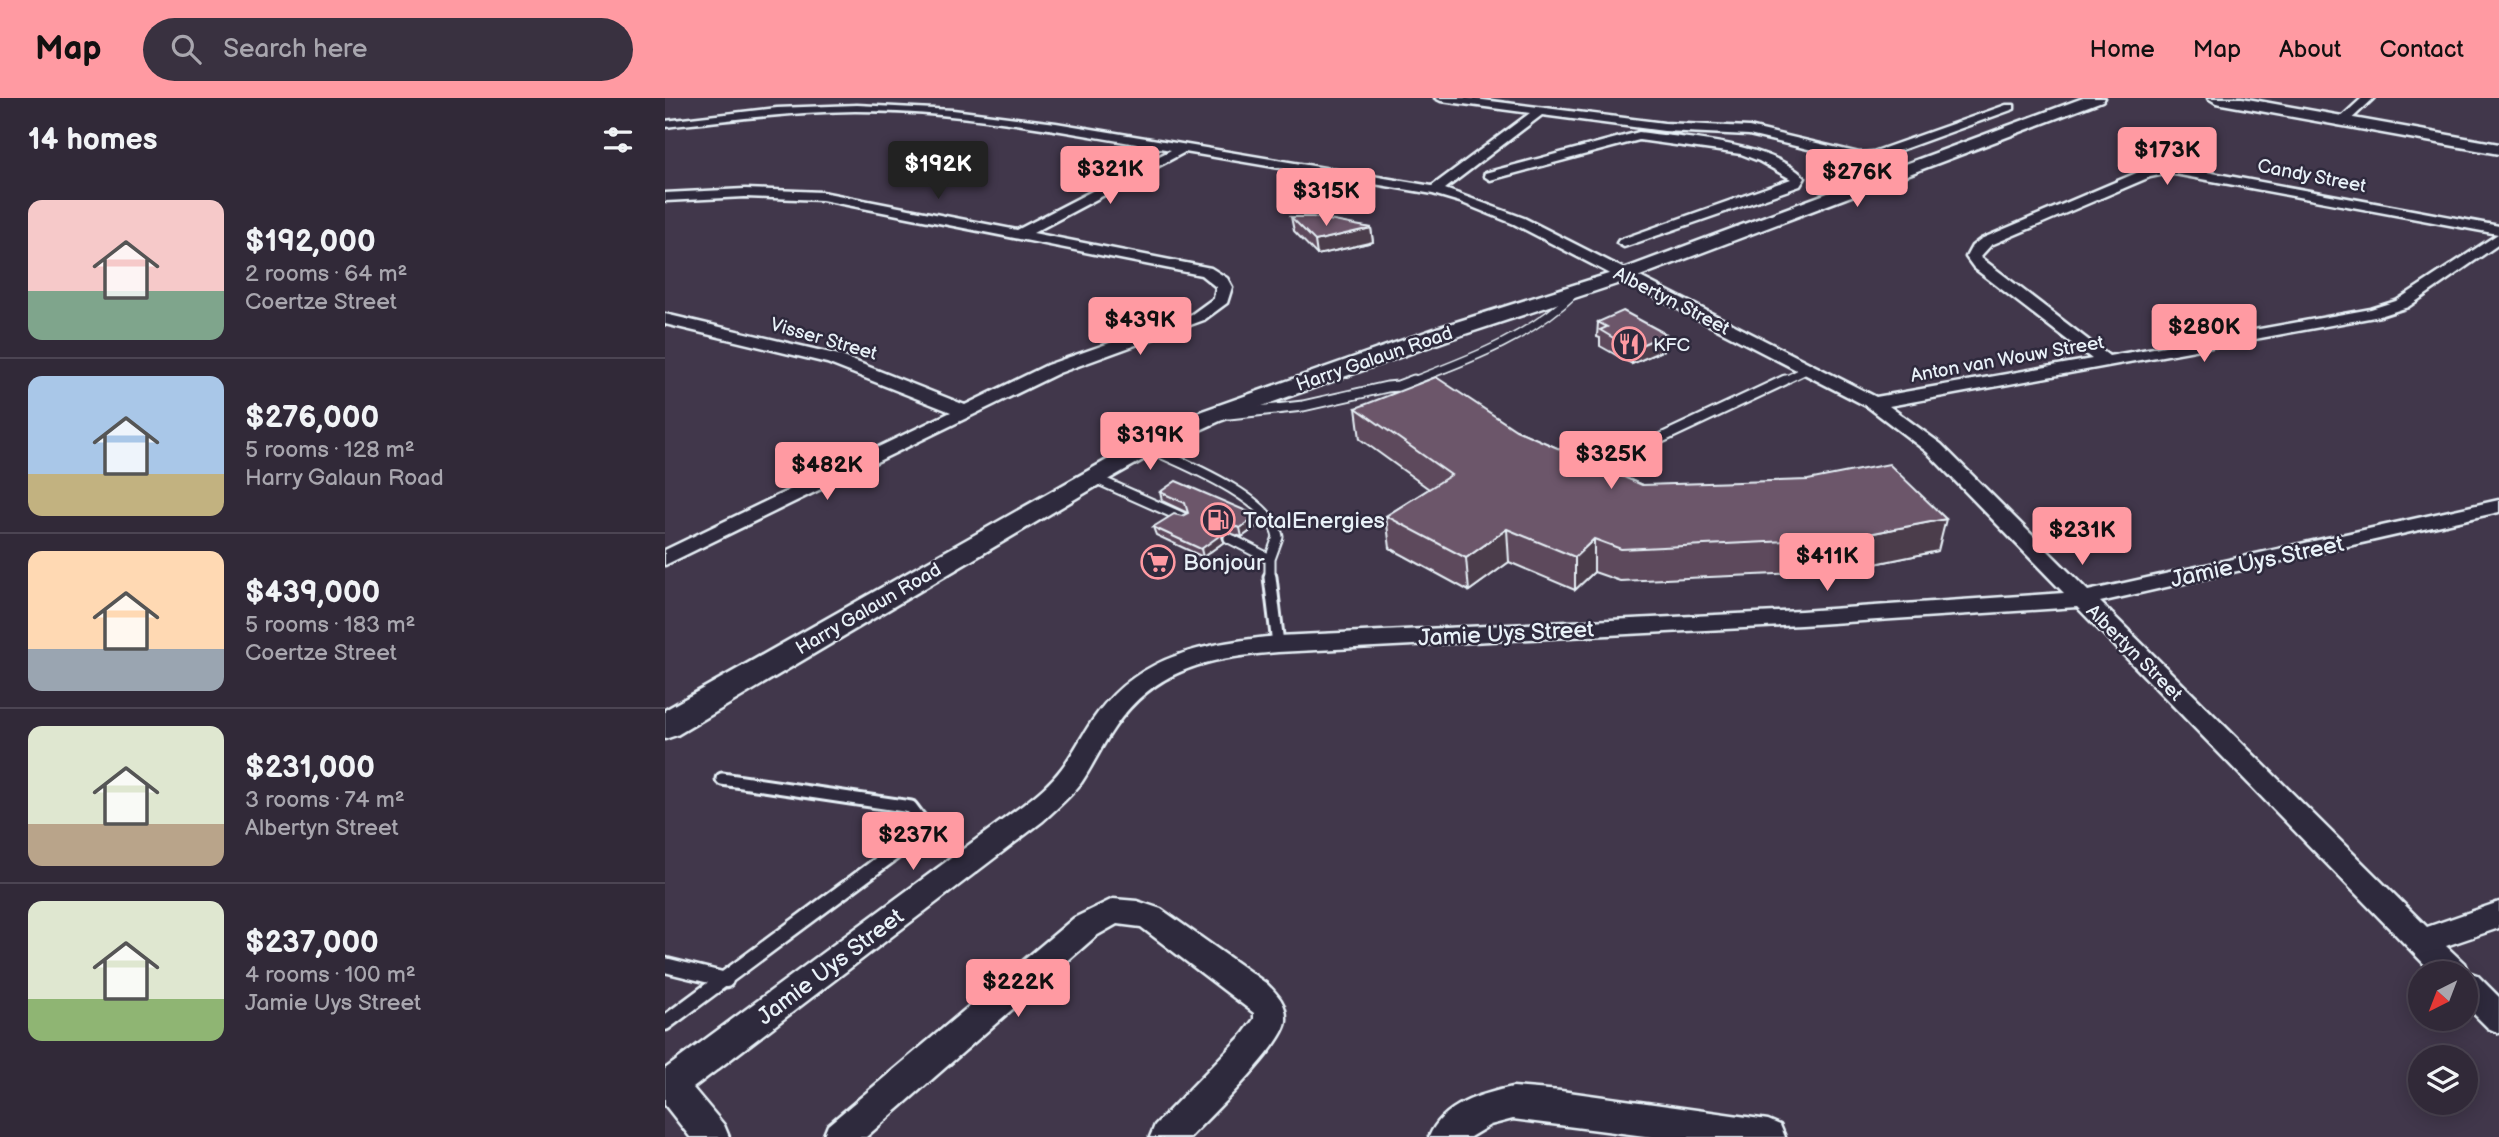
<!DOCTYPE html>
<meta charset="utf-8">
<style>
:root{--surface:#312938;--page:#393140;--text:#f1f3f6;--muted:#a8a6ae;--line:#4c4553;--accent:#ff9aa2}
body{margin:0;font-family:"Balsamiq Sans",sans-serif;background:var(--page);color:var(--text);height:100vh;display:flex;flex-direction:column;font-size:26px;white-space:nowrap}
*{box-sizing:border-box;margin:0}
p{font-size:23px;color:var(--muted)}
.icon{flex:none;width:38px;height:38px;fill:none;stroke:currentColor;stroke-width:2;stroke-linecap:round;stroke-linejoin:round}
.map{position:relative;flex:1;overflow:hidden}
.sheet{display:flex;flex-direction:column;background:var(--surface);width:665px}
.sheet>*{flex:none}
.needle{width:46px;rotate:222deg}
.fabs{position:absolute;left:1743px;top:863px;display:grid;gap:14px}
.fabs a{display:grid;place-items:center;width:70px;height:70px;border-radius:50%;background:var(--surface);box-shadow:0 4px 18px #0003,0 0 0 2px var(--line);font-size:35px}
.price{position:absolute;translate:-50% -60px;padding:0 16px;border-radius:7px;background:var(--accent);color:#111;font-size:23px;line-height:46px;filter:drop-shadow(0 2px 4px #0008)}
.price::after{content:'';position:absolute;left:50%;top:42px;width:21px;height:16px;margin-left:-10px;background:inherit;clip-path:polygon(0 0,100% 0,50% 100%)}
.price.on{background:#222;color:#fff}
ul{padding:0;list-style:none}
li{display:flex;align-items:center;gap:21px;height:175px;padding:0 28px}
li+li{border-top:2px solid var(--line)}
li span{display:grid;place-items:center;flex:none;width:196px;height:140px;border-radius:14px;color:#555}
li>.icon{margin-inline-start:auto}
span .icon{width:84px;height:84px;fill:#fffc;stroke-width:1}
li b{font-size:30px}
h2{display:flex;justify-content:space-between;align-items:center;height:84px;padding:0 28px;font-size:30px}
header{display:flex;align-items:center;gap:42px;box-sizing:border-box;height:98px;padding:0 35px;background:var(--accent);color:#111}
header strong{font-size:33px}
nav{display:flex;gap:38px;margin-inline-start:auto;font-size:24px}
.search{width:490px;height:63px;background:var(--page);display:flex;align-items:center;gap:18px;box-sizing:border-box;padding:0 24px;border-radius:38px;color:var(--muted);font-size:26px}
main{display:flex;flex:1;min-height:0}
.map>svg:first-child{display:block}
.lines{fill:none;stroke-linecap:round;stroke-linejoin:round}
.lane-far3-casing{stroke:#e8f1f8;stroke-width:10}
.lane-far2-casing{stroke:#e8f1f8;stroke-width:13}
.lane-far1-casing{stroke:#e8f1f8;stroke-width:17}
.lane-casing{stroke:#e8f1f8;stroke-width:19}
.street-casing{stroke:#e8f1f8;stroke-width:5}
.secondary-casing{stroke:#e8f1f8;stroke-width:5}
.lane-far3{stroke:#2f2a3d;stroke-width:7}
.lane-far2{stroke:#2f2a3d;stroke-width:9}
.lane-far1{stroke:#2f2a3d;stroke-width:11}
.lane{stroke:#2f2a3d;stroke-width:14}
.street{fill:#2f2a3d;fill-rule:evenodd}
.secondary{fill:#2f2a3d;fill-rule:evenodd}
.wall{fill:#5d4a5c;stroke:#e8f1f8;stroke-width:2}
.shaded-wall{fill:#4c3c4b;stroke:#e8f1f8;stroke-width:2}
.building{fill:#6c566b;stroke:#e8f1f8;stroke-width:2}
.labels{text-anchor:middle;stroke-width:5;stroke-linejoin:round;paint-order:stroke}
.far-street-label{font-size:19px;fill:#e8f1f8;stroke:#2f2a3d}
.far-poi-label{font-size:19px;fill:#e8f1f8;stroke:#2f2a3d;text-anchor:start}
.poi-label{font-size:23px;fill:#e8f1f8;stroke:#2f2a3d;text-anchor:start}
.street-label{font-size:23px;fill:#e8f1f8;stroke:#2f2a3d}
</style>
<header>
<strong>Map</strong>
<div class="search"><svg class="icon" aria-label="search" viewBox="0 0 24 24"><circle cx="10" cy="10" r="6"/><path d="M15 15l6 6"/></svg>Search here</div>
<nav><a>Home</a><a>Map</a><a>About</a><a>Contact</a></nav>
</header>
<main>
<section class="sheet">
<h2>14 homes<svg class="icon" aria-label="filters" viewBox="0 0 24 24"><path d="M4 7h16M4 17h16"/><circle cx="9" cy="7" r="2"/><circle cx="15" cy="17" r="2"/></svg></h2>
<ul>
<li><span style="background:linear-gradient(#f6c9c9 65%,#7fa58c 0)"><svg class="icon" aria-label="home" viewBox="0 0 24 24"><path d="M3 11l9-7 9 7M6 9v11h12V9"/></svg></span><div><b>$192,000</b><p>2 rooms · 64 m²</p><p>Coertze Street</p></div></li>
<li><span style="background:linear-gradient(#a9c7e8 70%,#c2b280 0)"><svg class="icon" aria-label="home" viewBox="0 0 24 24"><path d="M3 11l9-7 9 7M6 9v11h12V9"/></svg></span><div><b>$276,000</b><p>5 rooms · 128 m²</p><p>Harry Galaun Road</p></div></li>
<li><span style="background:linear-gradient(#ffd9b3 70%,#9aa5b1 0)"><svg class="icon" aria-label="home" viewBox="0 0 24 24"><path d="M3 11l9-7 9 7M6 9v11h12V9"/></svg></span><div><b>$439,000</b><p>5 rooms · 183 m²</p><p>Coertze Street</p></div></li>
<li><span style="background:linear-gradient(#dfe7d0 70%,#b9a48a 0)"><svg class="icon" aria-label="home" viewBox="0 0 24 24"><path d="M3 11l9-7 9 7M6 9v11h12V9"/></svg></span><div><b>$231,000</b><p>3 rooms · 74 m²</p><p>Albertyn Street</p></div></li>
<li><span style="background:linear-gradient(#dfe7d0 70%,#8fb573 0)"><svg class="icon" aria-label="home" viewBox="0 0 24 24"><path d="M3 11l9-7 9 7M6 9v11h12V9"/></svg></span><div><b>$237,000</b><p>4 rooms · 100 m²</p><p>Jamie Uys Street</p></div></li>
</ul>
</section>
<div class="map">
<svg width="1834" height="1039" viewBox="0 0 1834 1039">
<rect width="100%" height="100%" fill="#41374b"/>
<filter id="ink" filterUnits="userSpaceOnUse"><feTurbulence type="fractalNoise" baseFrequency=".0143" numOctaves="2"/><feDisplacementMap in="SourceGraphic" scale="14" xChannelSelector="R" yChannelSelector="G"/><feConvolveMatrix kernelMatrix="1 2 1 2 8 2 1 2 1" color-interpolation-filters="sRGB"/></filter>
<g filter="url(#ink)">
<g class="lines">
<defs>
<path id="lane-far3" d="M745,284C805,261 864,240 911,194
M1116,284L1141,272"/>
<path id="lane-far2" d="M733,288L749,282
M564,316L638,308L722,289L733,288L753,298
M482,349C515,364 607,400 613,439L605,461V481
M922,375L1120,282
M427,379L519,420
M564,440L605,461"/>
<path id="lane-far1" d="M605,479L613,546
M57,681L246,709L258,725L255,729"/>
<path id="lane" d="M0,867L61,882
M0,925L245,743L256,727"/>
<path id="street" d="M770,0H802L999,25L1084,29L1194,55L1208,54L1341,7H1349V11L1214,60L1194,63L1084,37L999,33L877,17L780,91L859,120L1211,299L1427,261L1309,170L1301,159L1307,148L1316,141L1476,73L1504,67L1834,128V146L1743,209L1715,218L1224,308L1276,346L1423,493L1834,402V414L1435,504L1762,829L1834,804V830L1781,848L1799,865L1803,874L1812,877L1834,899V935L1823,930L1801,908V875H1768L1412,509L1136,527L613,554C545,560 491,569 449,630C437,647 428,667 416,685C405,699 391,711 378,723L28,990L59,1027L64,1039H25L0,1007V971L358,707C372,696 386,685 397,670C410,653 419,633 432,616C476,556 543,545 613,538L1136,513L1399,495L1262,354L1203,309L849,126L795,104L768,96L520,54L368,135L546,170L562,180L567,189L562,205L539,222L394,275L0,467V452L286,314L162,265L0,226V216L174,257L300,307L382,267L527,216L549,200L551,189L536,177L157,102L80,99L0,103V95L80,91L157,94L352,132L506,52C402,34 296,13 190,13C126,14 63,22 0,29V23L112,10L192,7L288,12L391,25L767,88L865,15L776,3ZM1504,75L1833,136L1731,203L1706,211L1444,258L1315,159L1326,147L1485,79Z
M1697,0H1709L1680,27H1672V23Z
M974,34C1023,41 1105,44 1140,80L1135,88L959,149L952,145L954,142L1126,81L1094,63L1076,56L974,42L825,82L819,78L820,75Z
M448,801L472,803L496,811L602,886C613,897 622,906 621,923C619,947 545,1018 525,1039H485L490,1027L578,936L589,921V915L476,829L452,826L431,838L201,1039H158L163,1027L409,820Z
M848,989L896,993L1103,1022L1115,1027L1120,1039H988L848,1021L825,1027L805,1039H764C778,1006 816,996 848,989Z"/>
<path id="secondary" d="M1418,0H1440L1437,3L967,181L788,240L555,323L513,342L437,385L12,637L0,641V612L495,332L537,313L772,230L953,173Z
M1543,0H1577L1834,46V56L1551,5Z"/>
</defs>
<use href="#lane-far3" class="lane-far3-casing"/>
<use href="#lane-far2" class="lane-far2-casing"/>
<use href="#lane-far1" class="lane-far1-casing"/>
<use href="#lane" class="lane-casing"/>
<use href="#street" class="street-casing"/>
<use href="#secondary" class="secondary-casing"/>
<use href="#lane-far3" class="lane-far3"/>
<use href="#lane-far2" class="lane-far2"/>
<use href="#lane-far1" class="lane-far1"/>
<use href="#lane" class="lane"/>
<use href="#street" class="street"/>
<use href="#secondary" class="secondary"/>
</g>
<path class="wall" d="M626,119L706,130L708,144L652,157L629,133Z
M933,224L1001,251L967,266L935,248V240L932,239Z
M691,310L851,332L977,387L1273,453L1176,473L955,483L929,474L910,492L844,464L804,493L725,450L721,418L764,391L695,341Z
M495,394L595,426L577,439L561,434L557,439L559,444L538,459L491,437L488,429L517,418L523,415L497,403Z"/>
<path class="shaded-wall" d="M706,130L708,144L652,157L650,143Z
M1001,236V251L967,266V251Z
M593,418L595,426L577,439L575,430Z
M1281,421L1273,453L1176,473L1183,440Z
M559,425L561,434L557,439L559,444L538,459L536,451L555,431Z
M842,431L844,464L804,493L801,460Z
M929,441V474L910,492V459Z"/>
<path class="building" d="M626,119H648L706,130L650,143Z
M958,213L1001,236L967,251L935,232L942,229L933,224Z
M771,279L851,332L977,387L1143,382L1224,366L1281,421L1183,440L956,451L929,441L910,459L842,431L801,460L721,418L786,377L691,310Z
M511,383L593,418L575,430L559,425L555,431L557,436L536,451L488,429L509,416L517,418L523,415L520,405L495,394Z"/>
</g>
<defs>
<symbol id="restaurant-ring" viewBox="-11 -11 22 22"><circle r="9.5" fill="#2f2a3d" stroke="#ff9aa2" stroke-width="1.5"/><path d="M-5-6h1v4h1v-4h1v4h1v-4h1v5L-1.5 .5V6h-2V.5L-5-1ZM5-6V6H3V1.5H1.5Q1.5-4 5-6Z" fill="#ff9aa2"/></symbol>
<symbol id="fuel-ring" viewBox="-11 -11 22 22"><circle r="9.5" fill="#2f2a3d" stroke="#ff9aa2" stroke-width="1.5"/><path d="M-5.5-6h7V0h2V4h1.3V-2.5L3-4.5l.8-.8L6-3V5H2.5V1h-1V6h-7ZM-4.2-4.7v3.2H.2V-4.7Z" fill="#ff9aa2"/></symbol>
<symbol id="supermarket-ring" viewBox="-11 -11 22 22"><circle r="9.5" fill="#2f2a3d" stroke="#ff9aa2" stroke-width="1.5"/><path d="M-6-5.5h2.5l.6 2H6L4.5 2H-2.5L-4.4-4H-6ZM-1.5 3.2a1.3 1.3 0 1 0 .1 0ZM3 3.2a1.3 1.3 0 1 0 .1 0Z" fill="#ff9aa2"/></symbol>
</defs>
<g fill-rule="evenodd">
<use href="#restaurant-ring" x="945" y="227" width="38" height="38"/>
<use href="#fuel-ring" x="534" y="403" width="38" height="38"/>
<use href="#supermarket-ring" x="474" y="445" width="38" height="38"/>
</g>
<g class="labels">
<g class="far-street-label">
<text transform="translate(1647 77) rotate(11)" y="7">Candy Street</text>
<text transform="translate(1007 202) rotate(27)" y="7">Albertyn Street</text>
<text transform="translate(159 240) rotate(16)" y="7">Visser Street</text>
<text transform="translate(709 260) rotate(-19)" y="7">Harry Galaun Road</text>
<text transform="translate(1342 260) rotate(-10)" y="7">Anton van Wouw Street</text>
<text transform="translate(203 510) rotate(-30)" y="7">Harry Galaun Road</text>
<text transform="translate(1470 554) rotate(45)" y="7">Albertyn Street</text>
</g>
<g class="far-poi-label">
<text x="988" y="253">KFC</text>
</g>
<g class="poi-label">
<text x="578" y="430">TotalEnergies</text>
<text x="518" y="472">Bonjour</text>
</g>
<g class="street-label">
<text transform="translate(1592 463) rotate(-12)" y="8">Jamie Uys Street</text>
<text transform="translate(841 535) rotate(-3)" y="8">Jamie Uys Street</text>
<text transform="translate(165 868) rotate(-37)" y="8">Jamie Uys Street</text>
</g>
</g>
</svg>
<div class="fabs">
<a><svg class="needle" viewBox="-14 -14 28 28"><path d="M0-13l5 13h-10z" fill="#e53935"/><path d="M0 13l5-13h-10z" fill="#a8a6ae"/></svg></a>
<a><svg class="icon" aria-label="layers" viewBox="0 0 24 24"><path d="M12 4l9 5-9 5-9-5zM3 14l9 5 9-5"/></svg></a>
</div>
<b class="price" style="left:1502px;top:89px">$173K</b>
<b class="price on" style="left:273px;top:103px">$192K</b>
<b class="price" style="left:445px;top:108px">$321K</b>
<b class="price" style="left:1192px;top:111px">$276K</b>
<b class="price" style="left:661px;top:130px">$315K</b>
<b class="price" style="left:475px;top:259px">$439K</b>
<b class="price" style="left:1539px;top:266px">$280K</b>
<b class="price" style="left:485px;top:374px">$319K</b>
<b class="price" style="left:946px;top:393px">$325K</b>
<b class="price" style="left:162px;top:404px">$482K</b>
<b class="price" style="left:1417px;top:469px">$231K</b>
<b class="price" style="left:1162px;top:495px">$411K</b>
<b class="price" style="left:248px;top:774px">$237K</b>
<b class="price" style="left:353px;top:921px">$222K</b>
</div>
</main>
